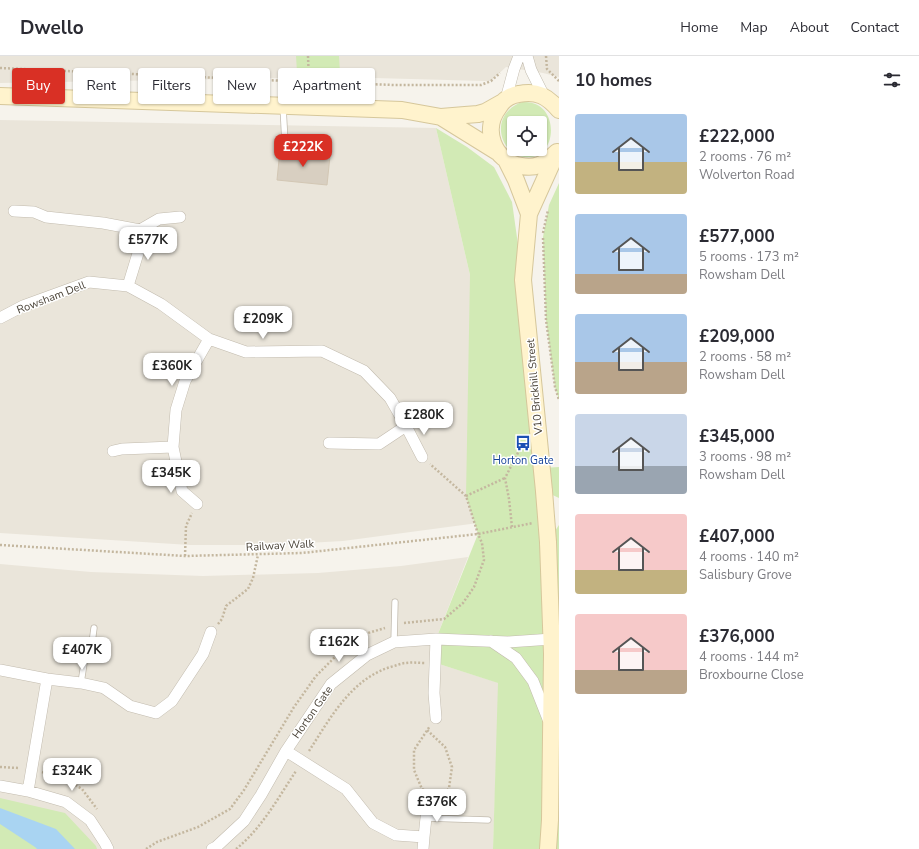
<!DOCTYPE html>
<meta charset="utf-8">
<style>
:root{--surface:#fff;--page:#f2f2f3;--text:#2b2b33;--muted:#7c7c81;--line:#e1e1e2;--accent:#d93025}
body{margin:0;font-family:"Nunito Sans",sans-serif;background:var(--page);color:var(--text);height:100vh;display:flex;flex-direction:column;font-size:15px;white-space:nowrap}
*{box-sizing:border-box;margin:0}
p{font-size:13px;color:var(--muted)}
.icon{flex:none;width:22px;height:22px;fill:none;stroke:currentColor;stroke-width:2;stroke-linecap:round;stroke-linejoin:round}
.map{position:relative;flex:1;overflow:hidden}
.sheet{display:flex;flex-direction:column;background:var(--surface);width:360px}
.sheet>*{flex:none}
.banner{position:absolute;left:12px;top:12px;width:380px;height:36px;display:flex;gap:8px}
.controls{position:absolute;left:507px;top:60px;display:grid;gap:8px}
.controls a{display:grid;place-items:center;width:40px;height:40px;border-radius:4px;background:var(--surface);box-shadow:0 1px 3px #0004;font-size:20px}
.price{position:absolute;translate:-50% -34px;padding:0 9px;border-radius:8px;background:#fff;color:#222;font-size:13px;line-height:26px;filter:drop-shadow(0 1px 2px #0008)}
.price::after{content:'';position:absolute;left:50%;top:24px;width:12px;height:9px;margin-left:-6px;background:inherit;clip-path:polygon(0 0,100% 0,50% 100%)}
.price.active{background:var(--accent);color:#fff}
ul{padding:0;list-style:none}
li{display:flex;align-items:center;gap:12px;height:100px;padding:0 16px}
li span{display:grid;place-items:center;flex:none;width:112px;height:80px;border-radius:4px;color:#555}
li>.icon{margin-inline-start:auto}
span .icon{width:48px;height:48px;fill:#fffc;stroke-width:1}
li b{font-size:17px}
h2{display:flex;justify-content:space-between;align-items:center;height:48px;padding:0 16px;font-size:17px}
.tag{padding:0 14px;border-radius:4px;background:var(--surface);box-shadow:0 1px 3px #0004;font-size:14px;line-height:36px}
.tag.active{background:var(--accent);color:#fff}
header{display:flex;align-items:center;gap:24px;box-sizing:border-box;height:56px;padding:0 20px;background:var(--surface);border-bottom:1px solid var(--line)}
header strong{font-size:19px}
nav{display:flex;gap:22px;margin-inline-start:auto;font-size:14px}
main{display:flex;flex:1;min-height:0}
.map>svg:first-child{display:block}
.residential{fill:#eae5da}
.green{fill:#d2eab5;fill-rule:evenodd}
.water{fill:#a9d4f2}
.building{fill:#d8cfc1;stroke:#d3c7b4}
.lines{fill:none;stroke-linecap:round;stroke-linejoin:round}
.lane-casing{stroke:#c2bbae;stroke-width:7}
.street-casing{stroke:#c2bbae;stroke-width:12}
.secondary-casing{stroke:#d6c79b;stroke-width:18}
.path{stroke:#c4b79f;stroke-width:2.5;stroke-dasharray:2 2;stroke-linecap:butt}
.lane{stroke:#fff;stroke-width:5.5}
.street{stroke:#fff;stroke-width:11}
.secondary{stroke:#fff3cd;stroke-width:16}
.secondary-bridge-casing{stroke:#d6c79b;stroke-width:18;stroke-linecap:butt}
.secondary-bridge{stroke:#fff3cd;stroke-width:16}
.labels{text-anchor:middle;stroke-width:3;stroke-linejoin:round;paint-order:stroke}
.street-label{font-size:11px;fill:#4b4439;stroke:#fff}
.transit-label{font-size:11px;fill:#164399;stroke:#fff}
</style>
<header>
<strong>Dwello</strong>
<nav><a>Home</a><a>Map</a><a>About</a><a>Contact</a></nav>
</header>
<main>
<div class="map">
<svg width="559" height="793" viewBox="0 0 559 793">
<rect width="100%" height="100%" fill="#f6f3ec"/>
<path class="residential" d="M0,0H559V21L543,17L506,11L491,25H484L338,21L0,27Z
M0,64L436,72L470,219L478,467L343,485L271,489H190L0,477Z
M468,501L436,583V607L499,627L493,793H0V508L91,516L203,520L318,517L401,510Z"/>
<path class="green" d="M296,0H339L340,17L297,16Z
M522,46C559,43 559,98 531,101C523,102 516,100 511,95C499,85 497,65 509,54C513,50 517,48 522,46ZM514,67H540V93H514Z
M436,72L467,91L494,111L512,146L523,224L542,412L559,411V442L544,435L548,485L559,469V793H493L498,627L436,607V583L478,478L466,440L470,219Z
M559,127V344L555,331L546,264L543,181L549,149Z
M0,742L65,757L96,790L97,793H0Z"/>
<path class="water" d="M0,752L56,773L75,793H37L35,791L0,768Z"/>
<path class="building" d="M280,94L330,100L327,129L277,124Z"/>
<g class="lines">
<defs>
<path id="lane" d="M283,50L285,87L314,88
M394,586L395,546
M81,627L85,601L92,587L94,572
M426,762L488,764"/>
<path id="street" d="M527,0L531,14L544,40
M506,43L514,13L519,0
M14,155L34,156L46,161L103,167L140,174L159,163L180,161
M128,230L139,194L140,174
M0,262L23,250L89,226L128,230L161,248L209,283L246,296L322,295L364,315L390,342L406,370L379,388L329,387
M406,370L422,401
M173,391L176,354L185,325L209,283
M113,395L122,393L173,391L182,435L197,448
M436,583L434,637L436,662
M491,585L516,602L533,625L548,663
M0,614L47,623
M286,695L346,733L373,767L396,779L424,781L423,793
M0,730L28,735L66,746L90,764L105,787L108,793
M28,735L47,623L81,627L104,632L130,650L156,657L172,645L203,598L211,576
M424,781L427,752
M212,793L216,791L244,765L261,739L286,695L331,628L367,599L394,586L436,583L508,586L552,583"/>
<path id="secondary" d="M0,40L402,54L441,61L465,59L478,58L485,56L501,47
M441,61L499,97
M557,96C551,101 547,106 539,109C534,111 527,111 521,110C493,105 482,73 499,51C503,44 511,39 519,38C537,34 548,41 559,54
M506,104L516,124L529,158
M544,435L523,224L529,158L557,96
M548,486L552,598L550,764L548,793"/>
</defs>
<use href="#lane" class="lane-casing"/>
<use href="#street" class="street-casing"/>
<use href="#secondary" class="secondary-casing"/>
<path class="path" d="M308,0L309,26
M546,0L547,13L559,25
M0,12L309,26L395,29H481L491,25L500,17
M543,177L548,154
M543,182L546,264L555,331L559,344
M466,440L505,422
M512,471L509,443L505,422L523,387
M0,489L185,500L302,497L478,478L533,467
M185,500L186,470L192,457
M404,567L444,563L463,547L474,531L484,504L482,487L478,478L466,440L430,408
M218,568L222,563L226,550L248,533L253,522L258,499
M309,695C331,661 352,621 394,610C398,609 402,607 406,607C412,606 418,607 425,607
M0,711L19,712
M42,716L67,724L82,733L97,753
M422,733L441,743L449,732L452,711L445,691L427,674
M420,743L422,733L414,714V694L430,670
M146,793L157,786L198,771L230,753L244,734L294,651L316,620L340,596L368,577L385,572
M236,793C262,772 278,742 296,715"/>
<use href="#lane" class="lane"/>
<use href="#street" class="street"/>
<use href="#secondary" class="secondary"/>
<defs>
<path id="secondary-bridge" d="M544,435L548,486"/>
</defs>
<use href="#secondary-bridge" class="secondary-bridge-casing"/>
<use href="#secondary-bridge" class="secondary-bridge"/>
</g>
<defs>
<symbol id="bus-bare" viewBox="-9 -9 18 18"><path d="M-5-6H5V4H4V6H2V4H-2V6H-4V4H-5ZM-3.5-4V0h7V-4ZM-3.5 1.2v1.5H-2V1.2ZM2 1.2v1.5H3.5V1.2Z" fill="#1a4fb4" stroke="#fff" stroke-width="2.5" paint-order="stroke"/></symbol>
</defs>
<g fill-rule="evenodd">
<use href="#bus-bare" x="512" y="376" width="22" height="22"/>
</g>
<g class="labels">
<g class="street-label">
<text transform="translate(51 241) rotate(-21)" y="4">Rowsham Dell</text>
<text transform="translate(534 331) rotate(-95)" y="4">V10 Brickhill Street</text>
<text transform="translate(280 489) rotate(-3)" y="4">Railway Walk</text>
<text transform="translate(312 656) rotate(-55)" y="4">Horton Gate</text>
</g>
<g class="transit-label">
<text x="523" y="408">Horton Gate</text>
</g>
</g>
</svg>
<div class="controls">
<a><svg class="icon" aria-label="locate" viewBox="0 0 24 24"><circle cx="12" cy="12" r="6"/><path d="M12 2v4M12 18v4M2 12h4M18 12h4"/></svg></a>
</div>
<b class="price active" style="left:303px;top:112px">£222K</b>
<b class="price" style="left:148px;top:205px">£577K</b>
<b class="price" style="left:263px;top:284px">£209K</b>
<b class="price" style="left:172px;top:331px">£360K</b>
<b class="price" style="left:424px;top:380px">£280K</b>
<b class="price" style="left:171px;top:438px">£345K</b>
<b class="price" style="left:339px;top:607px">£162K</b>
<b class="price" style="left:82px;top:615px">£407K</b>
<b class="price" style="left:72px;top:736px">£324K</b>
<b class="price" style="left:437px;top:767px">£376K</b>
<div class="banner">
<a class="tag active">Buy</a>
<a class="tag">Rent</a>
<a class="tag">Filters</a>
<a class="tag">New</a>
<a class="tag">Apartment</a>
</div>
</div>
<section class="sheet">
<h2>10 homes<svg class="icon" aria-label="filters" viewBox="0 0 24 24"><path d="M4 7h16M4 17h16"/><circle cx="9" cy="7" r="2"/><circle cx="15" cy="17" r="2"/></svg></h2>
<ul>
<li><span style="background:linear-gradient(#a9c7e8 60%,#c2b280 0)"><svg class="icon" aria-label="home" viewBox="0 0 24 24"><path d="M3 11l9-7 9 7M6 9v11h12V9"/></svg></span><div><b>£222,000</b><p>2 rooms · 76 m²</p><p>Wolverton Road</p></div></li>
<li><span style="background:linear-gradient(#a9c7e8 75%,#b9a48a 0)"><svg class="icon" aria-label="home" viewBox="0 0 24 24"><path d="M3 11l9-7 9 7M6 9v11h12V9"/></svg></span><div><b>£577,000</b><p>5 rooms · 173 m²</p><p>Rowsham Dell</p></div></li>
<li><span style="background:linear-gradient(#a9c7e8 60%,#b9a48a 0)"><svg class="icon" aria-label="home" viewBox="0 0 24 24"><path d="M3 11l9-7 9 7M6 9v11h12V9"/></svg></span><div><b>£209,000</b><p>2 rooms · 58 m²</p><p>Rowsham Dell</p></div></li>
<li><span style="background:linear-gradient(#c9d6e8 65%,#9aa5b1 0)"><svg class="icon" aria-label="home" viewBox="0 0 24 24"><path d="M3 11l9-7 9 7M6 9v11h12V9"/></svg></span><div><b>£345,000</b><p>3 rooms · 98 m²</p><p>Rowsham Dell</p></div></li>
<li><span style="background:linear-gradient(#f6c9c9 70%,#c2b280 0)"><svg class="icon" aria-label="home" viewBox="0 0 24 24"><path d="M3 11l9-7 9 7M6 9v11h12V9"/></svg></span><div><b>£407,000</b><p>4 rooms · 140 m²</p><p>Salisbury Grove</p></div></li>
<li><span style="background:linear-gradient(#f6c9c9 70%,#b9a48a 0)"><svg class="icon" aria-label="home" viewBox="0 0 24 24"><path d="M3 11l9-7 9 7M6 9v11h12V9"/></svg></span><div><b>£376,000</b><p>4 rooms · 144 m²</p><p>Broxbourne Close</p></div></li>
</ul>
</section>
</main>
